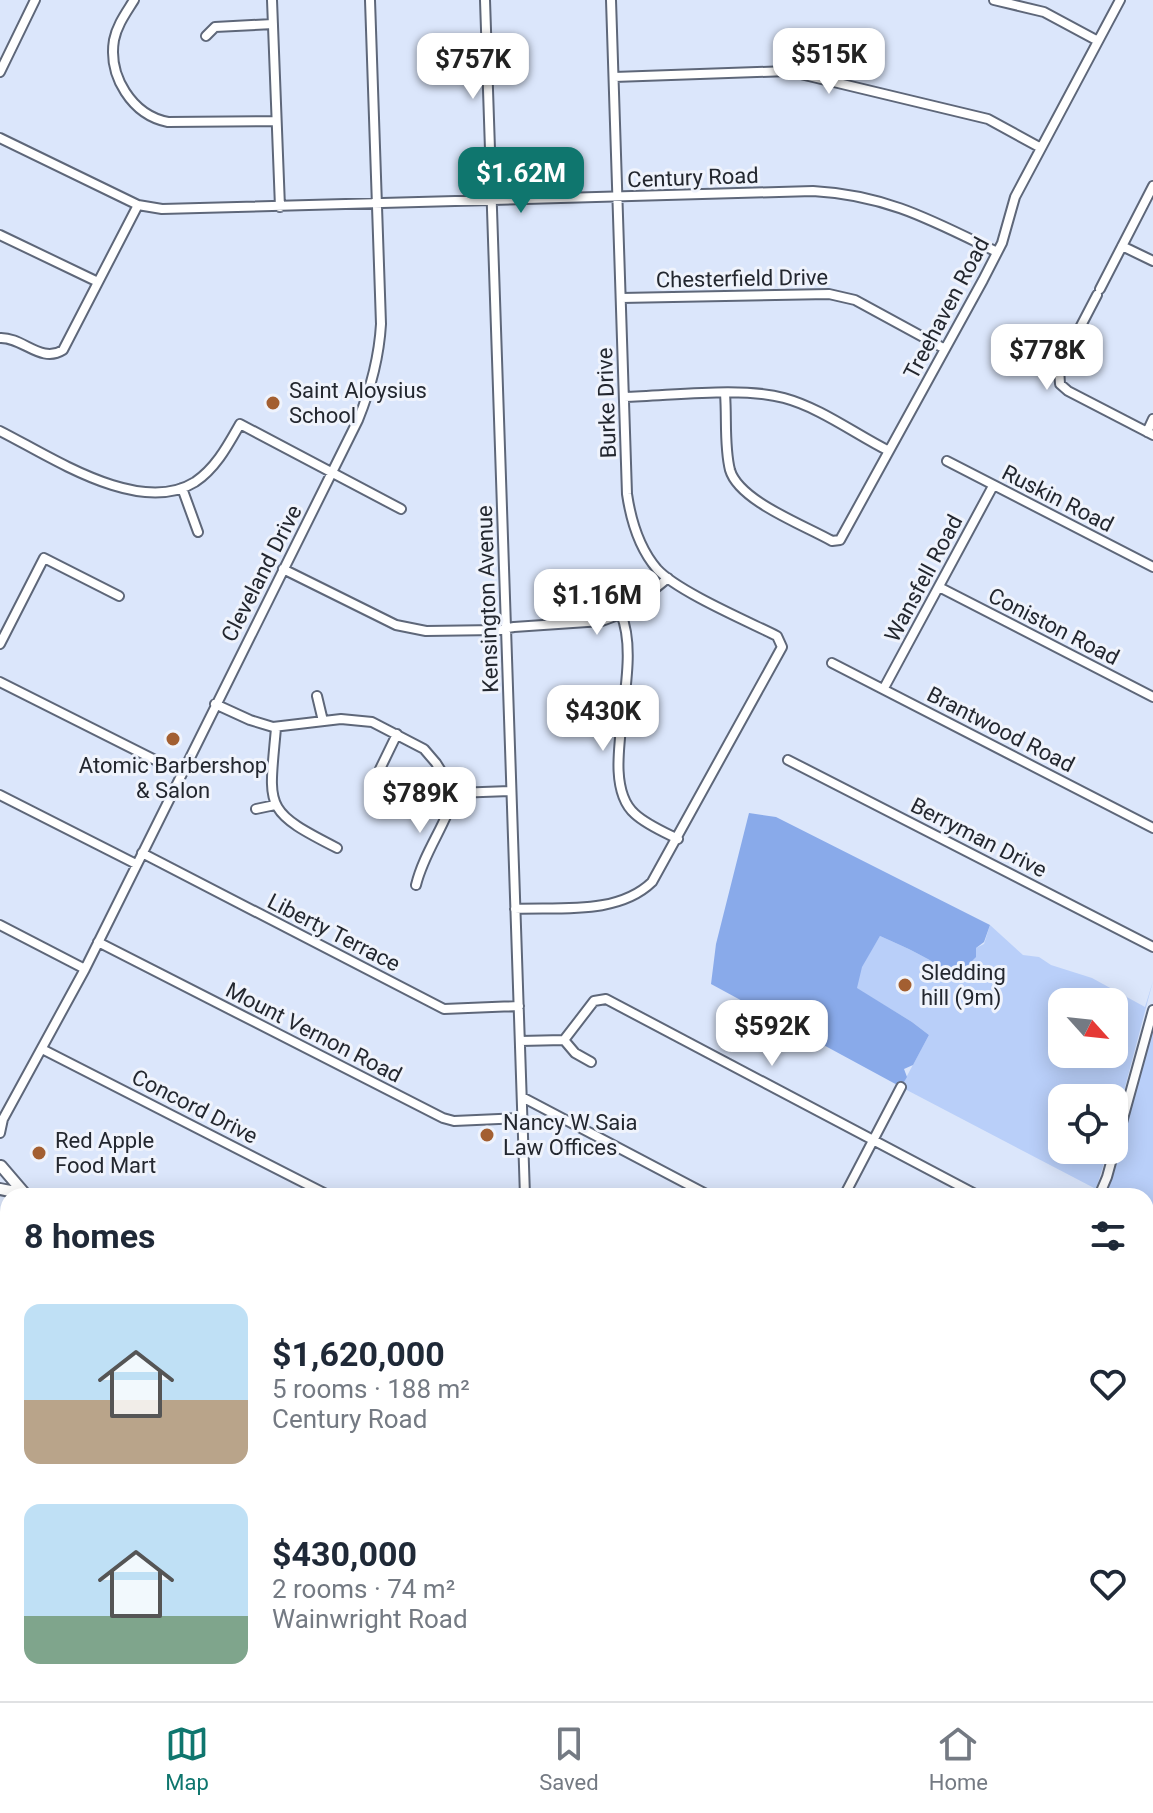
<!DOCTYPE html>
<meta charset="utf-8">
<style>
:root{--surface:#fff;--page:#f6f6f7;--text:#1f2937;--muted:#747a83;--line:#e0e1e3;--accent:#0f766e}
body{margin:0;font-family:Roboto,sans-serif;background:var(--page);color:var(--text);height:100vh;display:flex;flex-direction:column;font-size:30px;white-space:nowrap}
*{box-sizing:border-box;margin:0}
p{font-size:26px;color:var(--muted)}
.icon{flex:none;width:44px;height:44px;fill:none;stroke:currentColor;stroke-width:2;stroke-linecap:round;stroke-linejoin:round}
.map{position:relative;flex:1;overflow:hidden}
.drawer{position:absolute;left:0px;top:1188px;width:1154px;height:514px;display:flex;flex-direction:column;background:var(--surface);border-radius:24px 24px 0 0;box-shadow:0 4px 20px #0003}
.drawer>*{flex:none}
.needle{width:52px;rotate:117deg}
.controls{position:absolute;left:1048px;top:988px;display:grid;gap:16px}
.controls a{display:grid;place-items:center;width:80px;height:80px;border-radius:16px;background:var(--surface);box-shadow:0 4px 20px #0003;font-size:40px}
.price{position:absolute;translate:-50% -68px;padding:0 18px;border-radius:16px;background:#fff;color:#222;font-size:26px;line-height:52px;filter:drop-shadow(0 2px 4px #0008)}
.price::after{content:'';position:absolute;left:50%;top:48px;width:24px;height:18px;margin-left:-12px;background:inherit;clip-path:polygon(0 0,100% 0,50% 100%)}
.price.selected{background:var(--accent);color:#fff}
ul{padding:0;list-style:none}
li{display:flex;align-items:center;gap:24px;height:200px;padding:0 24px}
li span{display:grid;place-items:center;flex:none;width:224px;height:160px;border-radius:16px;color:#555}
li>.icon{margin-inline-start:auto}
span .icon{width:96px;height:96px;fill:#fffc;stroke-width:1}
li b{font-size:34px}
h2{display:flex;justify-content:space-between;align-items:center;height:96px;padding:0 24px;font-size:34px}
.tabs{display:flex;justify-content:space-around;align-items:center;height:112px;border-top:2px solid var(--line);background:var(--surface);font-size:22px;color:var(--muted)}
.tabs a{display:grid;justify-items:center;gap:4px}
.tabs .selected{color:var(--accent)}
.map>svg:first-child{display:block}
.green{fill:#b9cff9;fill-rule:evenodd}
.forest{fill:#89aaea}
.lines{fill:none;stroke-linecap:round;stroke-linejoin:round}
.minor-casing{stroke:#5e6779;stroke-width:12}
.major-casing{stroke:#5e6779;stroke-width:14}
.minor{stroke:#fff;stroke-width:8}
.major{stroke:#fff;stroke-width:10}
.poi-dot{fill:#a35f31;stroke:#eff3fc;stroke-width:3}
.labels{text-anchor:middle;stroke-width:6;stroke-linejoin:round;paint-order:stroke}
.street-label{font-size:22px;fill:#23272f;stroke:#eff3fc}
.poi-label{font-size:22px;fill:#23272f;stroke:#eff3fc;text-anchor:start}
</style>
<div class="map">
<svg width="1153" height="1701" viewBox="0 0 1153 1701">
<rect width="100%" height="100%" fill="#dbe6fb"/>
<path class="green" d="M990,925L1023,955L1039,957L1051,965L1092,978L1145,1007L1153,981L1114,1129V1098H1062V1150H1108L1096,1189L901,1087L929,1035L912,1022L856,988L861,967L880,936C907,948 933,959 955,978L976,948L984,944ZM1062,1002H1114V1054H1062Z
M1153,1029V1214L1146,1210V1196H1119L1111,1192L1106,1196Z"/>
<path class="forest" d="M749,813L776,817L990,925L984,942L976,948V957L955,978C933,959 907,948 880,936L862,967L857,988L912,1022L929,1035L913,1065L904,1069L907,1077L901,1087L711,984L716,944Z"/>
<g class="lines">
<defs>
<path id="minor" d="M134,0C126,13 117,25 114,40C108,76 132,115 168,122L276,121
M272,0L280,207
M485,0L525,1196
M994,0L1044,12L1098,41
M206,36L215,27L273,24
M0,72L35,0
M614,77L788,71L988,119L1041,148
M0,138L138,205L162,209L813,191C887,195 933,221 997,252
M0,235L98,282
M1122,246L1153,261
M1100,289L1153,186
M1097,295L1059,368L1060,384L1068,391L1153,435
M621,298L829,294L855,300L945,349
M0,338C23,337 41,364 63,350L138,205
M725,394C727,418 724,446 730,470C739,501 804,525 832,541L840,540L983,280L1002,243L1015,197L1120,0
M624,397C671,396 740,386 784,398C821,408 855,434 889,451
M0,431C50,456 139,517 195,482C216,468 228,445 240,424L401,509
M1147,432L1153,419
M947,461L1153,567
M182,488L198,532
M283,569L396,625L426,631L497,630L514,627L602,621L626,612L668,578
M939,587L1153,697
M621,614C645,671 594,778 635,814C647,825 664,832 678,839
M0,644L44,558L119,596
M832,663L1153,828
M0,682L181,773
M884,688L993,486
M317,696L323,721
M215,704L250,720L273,727L341,719L372,722L424,749L436,763L455,793
M276,728C269,808 262,810 337,848
M788,760L1153,947
M380,769L397,734
M455,793L511,791
M0,795L136,864
M256,809L275,805
M142,853L444,1009L519,1006
M416,885C424,852 446,825 455,793
M515,909C560,907 618,915 652,882L782,647L777,636C747,621 677,591 657,569C639,548 631,521 627,494L611,0
M0,925L85,969
M98,942L443,1118L454,1121L522,1118
M564,1040L575,1053L591,1062
M520,1041L564,1040L594,1001L606,999L979,1196
M42,1049L330,1196
M522,1097L710,1196
M0,1133L3,1119L85,969L358,420C371,388 379,359 381,324L370,0
M844,1196L901,1087
M1099,1196L1107,1177L1153,1010
M1146,1285L1153,1289
M0,1326L8,1330
M1146,1427L1153,1430
M0,1468L8,1472
M0,1609L8,1613
M0,1631L8,1635
M1146,1676L1153,1663
M129,1694L144,1701
M177,1694L192,1701
M535,1694L549,1701
M560,1694L561,1701
M771,1694L785,1701
M360,1701L364,1694
M834,1701L837,1694
M1133,1701L1136,1694"/>
<path id="major" d="M1,1166L25,1194
M0,1189L25,1194
M998,1694L1012,1701"/>
</defs>
<use href="#minor" class="minor-casing"/>
<use href="#major" class="major-casing"/>
<use href="#minor" class="minor"/>
<use href="#major" class="major"/>
</g>
<g class="poi-dot">
<circle cx="273" cy="403" r="8"/>
<circle cx="173" cy="739" r="8"/>
<circle cx="905" cy="985" r="8"/>
<circle cx="487" cy="1135" r="8"/>
<circle cx="39" cy="1153" r="8"/>
</g>
<g class="labels">
<g class="street-label">
<text transform="translate(693 177) rotate(-2)" y="8">Century Road</text>
<text transform="translate(742 278) rotate(-1)" y="8">Chesterfield Drive</text>
<text transform="translate(946 308) rotate(-62)" y="8">Treehaven Road</text>
<text transform="translate(606 403) rotate(-92)" y="8">Burke Drive</text>
<text transform="translate(1058 498) rotate(27)" y="8">Ruskin Road</text>
<text transform="translate(261 573) rotate(-63)" y="8">Cleveland Drive</text>
<text transform="translate(923 578) rotate(-62)" y="8">Wansfell Road</text>
<text transform="translate(487 599) rotate(-92)" y="8">Kensington Avenue</text>
<text transform="translate(1054 626) rotate(27)" y="8">Coniston Road</text>
<text transform="translate(1001 729) rotate(27)" y="8">Brantwood Road</text>
<text transform="translate(979 837) rotate(27)" y="8">Berryman Drive</text>
<text transform="translate(334 932) rotate(27)" y="8">Liberty Terrace</text>
<text transform="translate(314 1032) rotate(27)" y="8">Mount Vernon Road</text>
<text transform="translate(195 1106) rotate(27)" y="8">Concord Drive</text>
</g>
<g class="poi-label">
<text x="289" y="398">Saint Aloysius<tspan x="289" dy="25">School</tspan></text>
<text x="173" y="773" text-anchor="middle">Atomic Barbershop<tspan x="173" dy="25">&amp; Salon</tspan></text>
<text x="921" y="980">Sledding<tspan x="921" dy="25">hill (9m)</tspan></text>
<text x="503" y="1130">Nancy W Saia<tspan x="503" dy="25">Law Offices</tspan></text>
<text x="55" y="1148">Red Apple<tspan x="55" dy="25">Food Mart</tspan></text>
</g>
</g>
</svg>
<div class="controls">
<a><svg class="needle" viewBox="-14 -14 28 28"><path d="M0-13l5 13h-10z" fill="#e53935"/><path d="M0 13l5-13h-10z" fill="#747a83"/></svg></a>
<a><svg class="icon" aria-label="locate" viewBox="0 0 24 24"><circle cx="12" cy="12" r="6"/><path d="M12 2v4M12 18v4M2 12h4M18 12h4"/></svg></a>
</div>
<b class="price" style="left:829px;top:96px">$515K</b>
<b class="price" style="left:473px;top:101px">$757K</b>
<b class="price selected" style="left:521px;top:215px">$1.62M</b>
<b class="price" style="left:1047px;top:392px">$778K</b>
<b class="price" style="left:597px;top:637px">$1.16M</b>
<b class="price" style="left:603px;top:753px">$430K</b>
<b class="price" style="left:420px;top:835px">$789K</b>
<b class="price" style="left:772px;top:1068px">$592K</b>
<section class="drawer">
<h2>8 homes<svg class="icon" aria-label="filters" viewBox="0 0 24 24"><path d="M4 7h16M4 17h16"/><circle cx="9" cy="7" r="2"/><circle cx="15" cy="17" r="2"/></svg></h2>
<ul>
<li><span style="background:linear-gradient(#bfe0f5 60%,#b9a48a 0)"><svg class="icon" aria-label="home" viewBox="0 0 24 24"><path d="M3 11l9-7 9 7M6 9v11h12V9"/></svg></span><div><b>$1,620,000</b><p>5 rooms · 188 m²</p><p>Century Road</p></div><svg class="icon" aria-label="heart" viewBox="0 0 24 24"><path d="M12 20l-8-8c-3-5 5-10 8-4 3-6 11-1 8 4z"/></svg></li>
<li><span style="background:linear-gradient(#bfe0f5 70%,#7fa58c 0)"><svg class="icon" aria-label="home" viewBox="0 0 24 24"><path d="M3 11l9-7 9 7M6 9v11h12V9"/></svg></span><div><b>$430,000</b><p>2 rooms · 74 m²</p><p>Wainwright Road</p></div><svg class="icon" aria-label="heart" viewBox="0 0 24 24"><path d="M12 20l-8-8c-3-5 5-10 8-4 3-6 11-1 8 4z"/></svg></li>
</ul>
</section>
</div>
<nav class="tabs">
<a class="selected"><svg class="icon" aria-label="map" viewBox="0 0 24 24"><path d="M3 6l6-2 6 2 6-2v14l-6 2-6-2-6 2zM9 4v14M15 6v14"/></svg>Map</a>
<a><svg class="icon" aria-label="saved" viewBox="0 0 24 24"><path d="M7 4h10v16l-5-4-5 4z"/></svg>Saved</a>
<a><svg class="icon" aria-label="home" viewBox="0 0 24 24"><path d="M3 11l9-7 9 7M6 9v11h12V9"/></svg>Home</a>
</nav>
